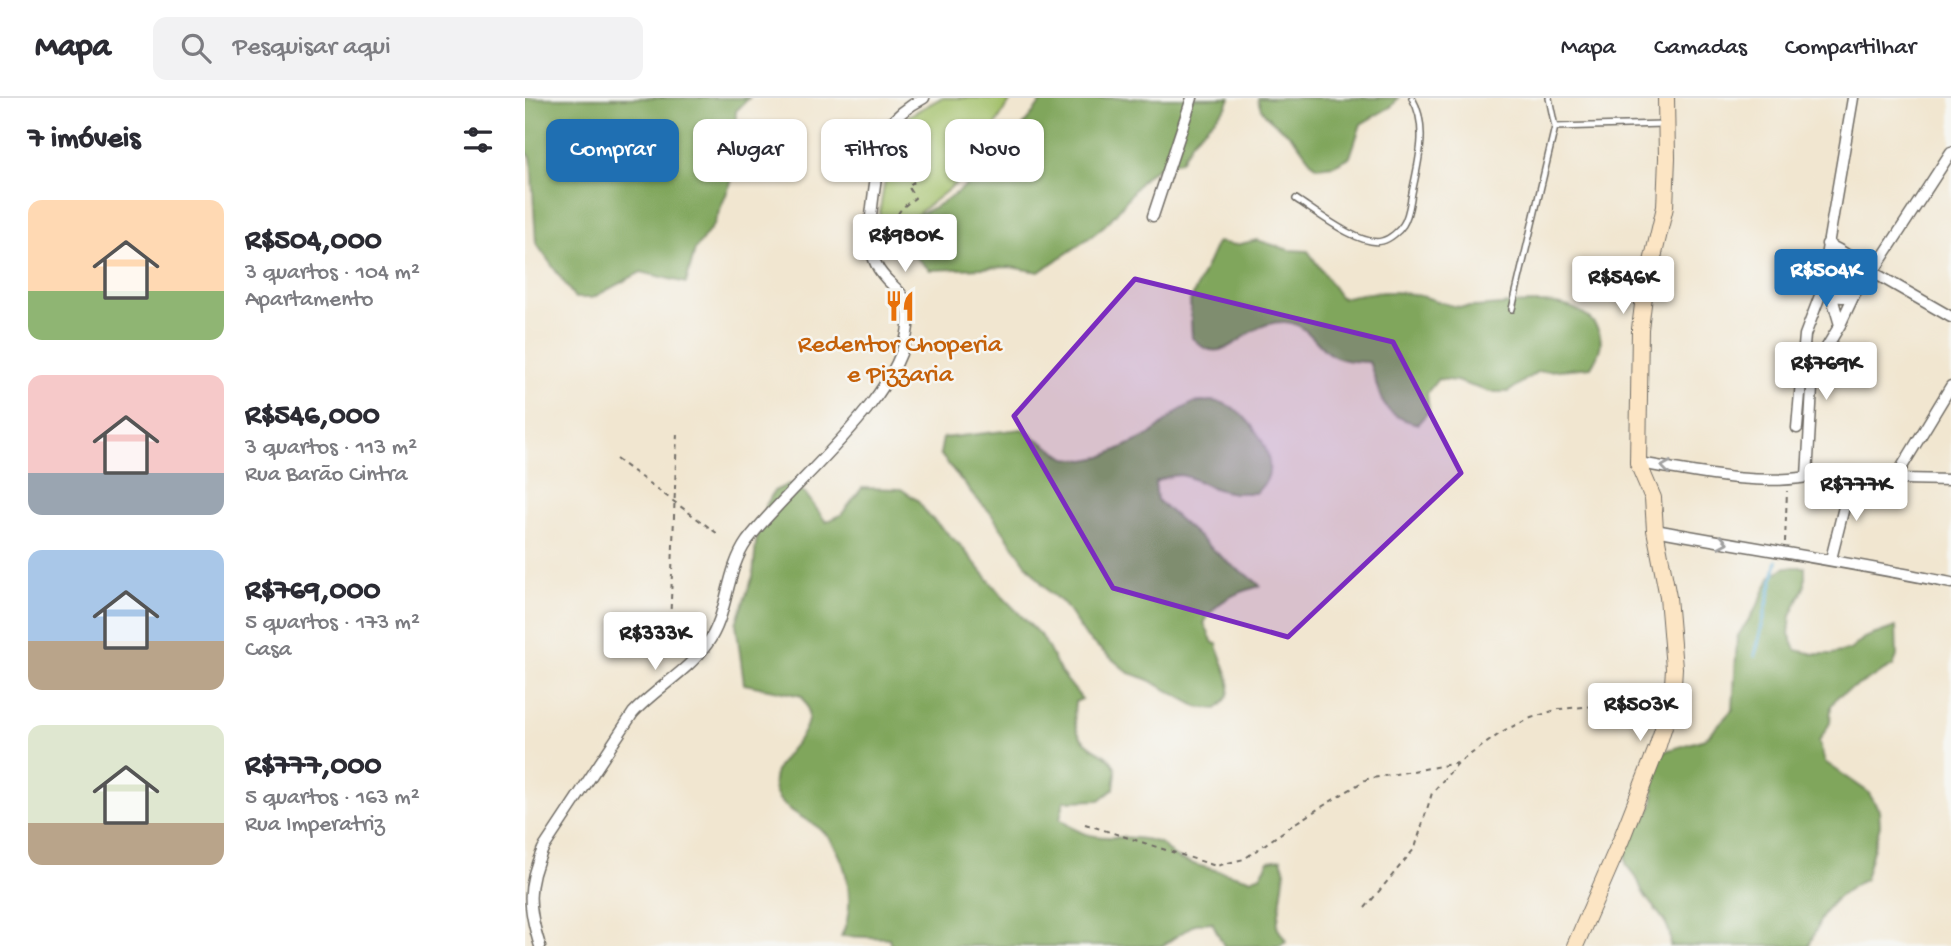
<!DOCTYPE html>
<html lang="pt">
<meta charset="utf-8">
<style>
:root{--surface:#fff;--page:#f2f2f3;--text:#2b2b33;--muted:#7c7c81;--line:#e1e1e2;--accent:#1f6fb2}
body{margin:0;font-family:"Gochi Hand",sans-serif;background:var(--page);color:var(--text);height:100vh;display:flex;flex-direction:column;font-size:26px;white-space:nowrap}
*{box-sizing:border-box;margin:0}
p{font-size:23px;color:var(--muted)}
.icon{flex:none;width:38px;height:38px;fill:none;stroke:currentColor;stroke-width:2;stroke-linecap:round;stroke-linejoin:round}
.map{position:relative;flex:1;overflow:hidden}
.panel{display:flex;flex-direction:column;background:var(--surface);width:525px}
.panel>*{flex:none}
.top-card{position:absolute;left:21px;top:21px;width:665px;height:63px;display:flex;gap:14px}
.price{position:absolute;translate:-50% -60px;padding:0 16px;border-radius:7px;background:#fff;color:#222;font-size:23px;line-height:46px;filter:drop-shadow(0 2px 4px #0008)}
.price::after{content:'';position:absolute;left:50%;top:42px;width:21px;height:16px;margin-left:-10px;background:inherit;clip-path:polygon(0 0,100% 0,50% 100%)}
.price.current{background:var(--accent);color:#fff}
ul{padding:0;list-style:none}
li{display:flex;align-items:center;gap:21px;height:175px;padding:0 28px}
li span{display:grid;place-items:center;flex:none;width:196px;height:140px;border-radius:14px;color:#555}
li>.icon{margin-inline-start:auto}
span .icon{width:84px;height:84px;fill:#fffc;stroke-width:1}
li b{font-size:30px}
h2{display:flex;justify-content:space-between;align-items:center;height:84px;padding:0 28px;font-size:30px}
.tag{padding:0 24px;border-radius:14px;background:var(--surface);box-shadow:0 2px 5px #0004;font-size:24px;line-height:63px}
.tag.current{background:var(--accent);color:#fff}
header{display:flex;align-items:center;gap:42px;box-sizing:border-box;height:98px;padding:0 35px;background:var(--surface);border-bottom:2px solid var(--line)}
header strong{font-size:33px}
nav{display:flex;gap:38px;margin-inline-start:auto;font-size:24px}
.search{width:490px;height:63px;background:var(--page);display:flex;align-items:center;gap:18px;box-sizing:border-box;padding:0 24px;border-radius:14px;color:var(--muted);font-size:26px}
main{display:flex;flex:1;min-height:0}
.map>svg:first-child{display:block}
.green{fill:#a1bf67;stroke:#667549;stroke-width:2}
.forest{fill:#80a65c;stroke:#566844;stroke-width:2}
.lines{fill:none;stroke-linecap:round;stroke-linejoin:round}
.stream{stroke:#57abd3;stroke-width:3.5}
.lane-casing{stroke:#706c65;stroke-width:8}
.street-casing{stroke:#706c65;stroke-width:13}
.secondary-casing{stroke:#706c65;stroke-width:18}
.path{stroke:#706c65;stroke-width:2;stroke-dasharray:5 5;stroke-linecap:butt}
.lane{stroke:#fff;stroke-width:5}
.street{stroke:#fff;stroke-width:10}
.secondary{stroke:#fce5c4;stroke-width:16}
.oneway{stroke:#a0a0a0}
.marked{fill:#7b2cbf;fill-opacity:0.2;stroke:#7b2cbf;stroke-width:5;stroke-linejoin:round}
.labels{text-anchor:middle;stroke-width:5;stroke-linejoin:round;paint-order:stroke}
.food-label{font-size:26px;fill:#c56008;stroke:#f6f6f2}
</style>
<header>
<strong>Mapa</strong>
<div class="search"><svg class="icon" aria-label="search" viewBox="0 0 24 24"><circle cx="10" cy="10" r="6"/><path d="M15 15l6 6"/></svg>Pesquisar aqui</div>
<nav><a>Mapa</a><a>Camadas</a><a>Compartilhar</a></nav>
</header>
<main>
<section class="panel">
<h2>7 imóveis<svg class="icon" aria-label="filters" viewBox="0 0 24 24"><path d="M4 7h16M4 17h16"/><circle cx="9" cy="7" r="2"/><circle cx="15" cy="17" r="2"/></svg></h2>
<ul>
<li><span style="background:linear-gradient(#ffd9b3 65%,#8fb573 0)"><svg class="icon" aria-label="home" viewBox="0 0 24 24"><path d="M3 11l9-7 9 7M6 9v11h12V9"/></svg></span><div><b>R$504,000</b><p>3 quartos · 104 m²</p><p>Apartamento</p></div></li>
<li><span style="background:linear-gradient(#f6c9c9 70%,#9aa5b1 0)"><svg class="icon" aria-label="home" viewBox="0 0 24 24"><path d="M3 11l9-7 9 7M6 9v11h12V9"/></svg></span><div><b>R$546,000</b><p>3 quartos · 113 m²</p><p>Rua Barão Cintra</p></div></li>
<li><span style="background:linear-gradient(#a9c7e8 65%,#b9a48a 0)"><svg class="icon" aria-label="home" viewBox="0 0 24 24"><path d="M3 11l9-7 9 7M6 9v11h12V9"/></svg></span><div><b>R$769,000</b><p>5 quartos · 173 m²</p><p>Casa</p></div></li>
<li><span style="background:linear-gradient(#dfe7d0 70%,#b9a48a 0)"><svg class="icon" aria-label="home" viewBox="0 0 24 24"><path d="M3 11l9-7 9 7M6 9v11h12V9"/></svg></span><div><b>R$777,000</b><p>5 quartos · 163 m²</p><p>Rua Imperatriz</p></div></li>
</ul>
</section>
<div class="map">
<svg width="1426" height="848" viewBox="0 0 1426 848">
<rect width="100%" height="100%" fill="#f6f6f2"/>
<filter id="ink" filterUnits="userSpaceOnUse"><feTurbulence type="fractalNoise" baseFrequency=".0143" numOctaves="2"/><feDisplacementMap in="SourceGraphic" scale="14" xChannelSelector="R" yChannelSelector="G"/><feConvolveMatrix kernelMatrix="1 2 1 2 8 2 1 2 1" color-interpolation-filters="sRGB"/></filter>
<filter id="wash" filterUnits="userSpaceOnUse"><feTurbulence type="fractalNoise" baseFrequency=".00686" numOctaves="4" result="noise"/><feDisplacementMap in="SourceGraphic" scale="28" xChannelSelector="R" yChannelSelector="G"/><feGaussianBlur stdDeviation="1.57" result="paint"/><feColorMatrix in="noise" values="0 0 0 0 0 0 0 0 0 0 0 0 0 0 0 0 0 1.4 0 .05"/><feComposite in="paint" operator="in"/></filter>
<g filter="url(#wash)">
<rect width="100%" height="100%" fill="#f1e6d0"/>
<path class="green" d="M416,0H487L438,80L353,147C352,104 365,63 376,22Z"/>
<path class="forest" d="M0,0H224L211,13L209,77L189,126L170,152L161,185L116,174L67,200H50L11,145L6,59L0,53Z
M519,0H705L701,9L667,43L656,63C614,67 608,102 580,127C560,145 535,159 514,174L485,169L405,172L384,153L380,122C440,102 483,50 519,0Z
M733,0H873L867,8L836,26L825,59L809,67L792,69C783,62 778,51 770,42C758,28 735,21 733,0Z
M732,142L764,152L783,153L816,200C844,193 872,191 900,199C913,203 923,208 936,209C975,211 1049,189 1072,230C1080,244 1074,256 1066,269L1012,274L983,294H965L931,283L913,281L902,295L904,313L893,326C851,316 858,299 844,264C830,264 813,263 802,254C789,243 779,224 759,224C749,224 737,227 728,233C714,241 698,259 680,250C675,248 671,243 667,240L665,204L692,144L711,147Z
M685,303C691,304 697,304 702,307C724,316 753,357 742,381C740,386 734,391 731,395C718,395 704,396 692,391C664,382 661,369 630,384L632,402C657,423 679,445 704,465C714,474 726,477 735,488C711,495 692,501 679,525L688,545L692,546C694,562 709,580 703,597C702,602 695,607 692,611L673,609L622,581L604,575L562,540L538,505L524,494L501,466L464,413L450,399L415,356L418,340L497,331L541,360L560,362L577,359L625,337L652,314L668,305Z
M264,386L280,395L301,424L316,417L337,390L376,391L392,402L404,418L436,448L476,497L518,540L536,575L557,601L550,604C543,658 587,646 591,674C591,679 589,686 589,691L575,702L539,703L535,721C571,751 593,732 632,744C641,747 643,756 652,760C675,770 701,774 725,781L736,777L744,763L756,761L760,773L752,829L761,843L755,848H699L687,824L670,826L637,848H366L364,840L316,838C333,808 322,751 294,730C283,722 259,711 252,698C235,664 288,646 283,612C282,608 279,602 277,598L219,586L211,525L228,478L231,445L240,409L249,393Z
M1261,469H1280V487L1266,518L1264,536L1271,552L1289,556H1307L1325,552L1339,540L1371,529L1372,558L1368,568L1313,598L1306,608L1305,625L1294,643L1300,664L1343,694L1354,712L1355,727L1340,781C1303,804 1301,807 1284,848H1145C1149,826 1129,813 1119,796C1116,792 1115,786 1112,781C1109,775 1102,771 1101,764C1095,720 1147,727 1122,671L1130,656L1180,641L1208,611L1212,539L1232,509L1246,478Z"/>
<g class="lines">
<path class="stream" d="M1230,558L1252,463"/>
</g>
</g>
<g filter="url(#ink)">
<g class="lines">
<defs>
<path id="lane" d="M1030,29L1138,26
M771,101C790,113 835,149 857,143C865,141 874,133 878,127C884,118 885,105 887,95C893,65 904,29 887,0
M987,211L1030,29L1024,0"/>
<path id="street" d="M628,118L667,0
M1302,146C1313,151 1327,158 1334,168C1348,188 1319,211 1303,192C1287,173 1307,158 1328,162
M1344,172L1426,219
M1298,176L1328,0
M1336,188L1348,174L1426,54
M1306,196L1315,227
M1272,330L1280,237L1299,187
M1113,365C1168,373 1226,388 1282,379L1426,382
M1282,379L1288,272L1315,227L1330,195
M1369,382L1426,288
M1130,432C1229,450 1328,465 1426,485
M1306,461L1326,381
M15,848C3,810 1,788 18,751L108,615C131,590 162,574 182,546C204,516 200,474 222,443C266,385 375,302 383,229C387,188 363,193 351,166C348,160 346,151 345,145C343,129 354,50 360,35C367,20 385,7 399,0"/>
<path id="secondary" d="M1050,848L1096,742L1132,650L1147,602L1149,570L1143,499L1130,432L1128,400L1113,365L1115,231L1119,198L1140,109L1142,60L1141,0"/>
</defs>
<use href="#lane" class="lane-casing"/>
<use href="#street" class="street-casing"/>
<use href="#secondary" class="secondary-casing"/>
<path class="path" d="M359,159L374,144C368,119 369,115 390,100L383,88L394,80
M91,361L193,436
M1260,444L1262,393
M145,531L152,334
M560,726L691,768L719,761L772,724L842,681L933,665
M840,810L890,750L907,695L933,665L980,632L1006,620L1034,611L1132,603"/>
<use href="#lane" class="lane"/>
<use href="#street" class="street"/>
<use href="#secondary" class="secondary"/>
</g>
<defs><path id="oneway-chevron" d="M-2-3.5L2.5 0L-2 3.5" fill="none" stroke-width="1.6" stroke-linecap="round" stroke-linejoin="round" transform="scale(1.75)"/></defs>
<g class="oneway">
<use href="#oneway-chevron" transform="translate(1141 369) rotate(-172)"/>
<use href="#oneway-chevron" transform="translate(1198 444) rotate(10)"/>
</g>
</g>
<path class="marked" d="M610,181L868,244L936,375L763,539L588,490L489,318Z"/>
<defs>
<symbol id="restaurant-bare" viewBox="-9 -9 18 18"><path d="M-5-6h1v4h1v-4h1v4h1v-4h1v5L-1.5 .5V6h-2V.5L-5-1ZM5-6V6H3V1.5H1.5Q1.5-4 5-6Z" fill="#e8710a" stroke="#f6f6f2" stroke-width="2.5" paint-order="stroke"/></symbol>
</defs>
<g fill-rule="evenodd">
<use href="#restaurant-bare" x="353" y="186" width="44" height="44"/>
</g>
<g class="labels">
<g class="food-label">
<text x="375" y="253">Redentor Choperia<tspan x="375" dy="30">e Pizzaria</tspan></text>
</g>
</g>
</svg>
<b class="price" style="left:380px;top:176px">R$980K</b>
<b class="price current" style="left:1301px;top:211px">R$504K</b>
<b class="price" style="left:1098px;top:218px">R$546K</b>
<b class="price" style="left:1301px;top:304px">R$769K</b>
<b class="price" style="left:1331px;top:425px">R$777K</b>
<b class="price" style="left:130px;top:574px">R$333K</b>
<b class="price" style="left:1115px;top:645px">R$503K</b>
<div class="top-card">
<a class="tag current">Comprar</a>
<a class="tag">Alugar</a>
<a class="tag">Filtros</a>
<a class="tag">Novo</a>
</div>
</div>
</main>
